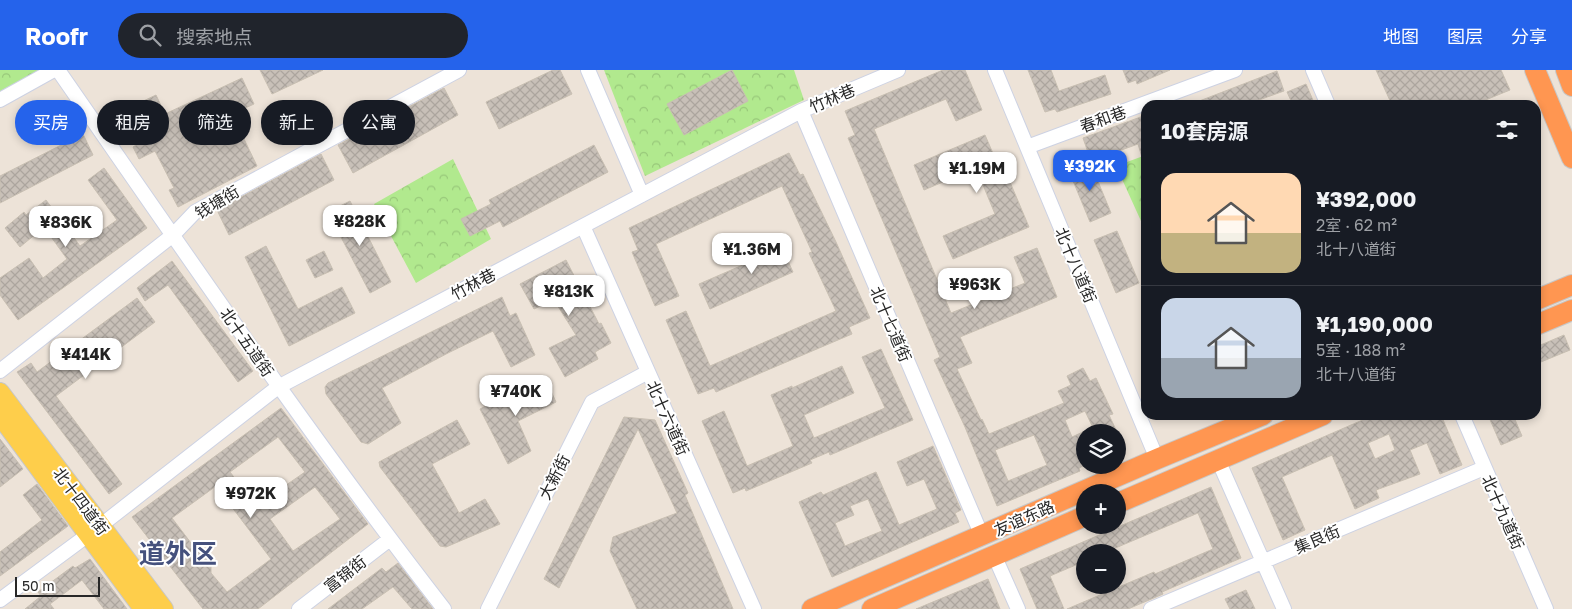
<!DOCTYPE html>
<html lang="zh">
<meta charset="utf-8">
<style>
:root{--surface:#171b24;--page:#20242c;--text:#f1f3f6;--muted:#9ea1a6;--line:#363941;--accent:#2563eb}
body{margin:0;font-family:"Golos Text","Noto Sans SC",sans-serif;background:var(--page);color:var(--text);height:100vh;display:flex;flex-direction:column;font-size:19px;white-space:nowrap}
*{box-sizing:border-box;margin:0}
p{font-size:16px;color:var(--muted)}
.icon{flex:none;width:28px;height:28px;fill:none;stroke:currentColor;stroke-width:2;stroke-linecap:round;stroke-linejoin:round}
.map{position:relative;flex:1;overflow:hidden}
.details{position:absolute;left:1141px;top:30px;width:400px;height:320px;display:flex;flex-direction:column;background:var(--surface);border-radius:15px;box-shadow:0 2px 8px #0003}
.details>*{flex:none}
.hud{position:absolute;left:15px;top:30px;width:475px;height:45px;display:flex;gap:10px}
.buttons{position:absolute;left:1076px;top:354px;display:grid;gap:10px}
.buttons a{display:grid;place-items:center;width:50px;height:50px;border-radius:50%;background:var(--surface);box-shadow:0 2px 8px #0003;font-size:25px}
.scale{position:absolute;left:15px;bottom:12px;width:85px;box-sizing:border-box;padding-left:5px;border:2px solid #282828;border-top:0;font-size:14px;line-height:18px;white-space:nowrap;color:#282828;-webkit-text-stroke:4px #fff;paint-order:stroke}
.price{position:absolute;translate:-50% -42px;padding:0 11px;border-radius:10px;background:#fff;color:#222;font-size:16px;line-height:32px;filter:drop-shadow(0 1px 2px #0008)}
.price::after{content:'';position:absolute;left:50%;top:30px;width:15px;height:11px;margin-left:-8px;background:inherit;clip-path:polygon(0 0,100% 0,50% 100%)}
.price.current{background:var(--accent);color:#fff}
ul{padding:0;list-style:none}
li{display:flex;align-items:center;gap:15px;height:125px;padding:0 20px}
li+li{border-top:1px solid var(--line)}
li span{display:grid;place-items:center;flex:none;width:140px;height:100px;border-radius:15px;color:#555}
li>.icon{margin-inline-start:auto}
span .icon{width:60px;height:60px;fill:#fffc;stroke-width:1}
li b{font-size:21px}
h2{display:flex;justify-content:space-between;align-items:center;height:60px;padding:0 20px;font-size:21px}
.chip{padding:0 18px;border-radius:22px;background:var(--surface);box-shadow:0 2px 8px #0003;font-size:18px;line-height:45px}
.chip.current{background:var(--accent);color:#fff}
header{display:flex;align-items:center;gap:30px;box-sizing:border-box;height:70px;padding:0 25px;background:var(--accent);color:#fff}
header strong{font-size:24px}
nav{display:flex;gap:28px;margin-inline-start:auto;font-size:18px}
.search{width:350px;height:45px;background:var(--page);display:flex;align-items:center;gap:12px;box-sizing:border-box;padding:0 18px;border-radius:28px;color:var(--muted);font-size:19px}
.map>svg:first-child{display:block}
.park{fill:url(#park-crowns)}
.building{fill:url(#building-cross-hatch);stroke:#c8bfb2;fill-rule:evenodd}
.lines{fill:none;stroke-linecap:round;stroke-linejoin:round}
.minor-casing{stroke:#cdd2e3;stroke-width:16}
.major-casing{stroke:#c7c7c7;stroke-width:20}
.highway-casing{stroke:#c7c7c7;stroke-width:22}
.minor{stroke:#fff;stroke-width:14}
.major{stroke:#fece4b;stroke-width:18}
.highway{stroke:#ff9651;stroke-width:20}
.labels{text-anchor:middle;stroke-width:4;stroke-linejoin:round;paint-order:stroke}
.street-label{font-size:16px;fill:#282828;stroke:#fff}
.town-label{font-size:26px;font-weight:bold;fill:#45517d;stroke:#fff}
</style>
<header>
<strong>Roofr</strong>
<div class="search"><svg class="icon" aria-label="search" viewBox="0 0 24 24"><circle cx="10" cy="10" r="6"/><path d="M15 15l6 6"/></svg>搜索地点</div>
<nav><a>地图</a><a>图层</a><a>分享</a></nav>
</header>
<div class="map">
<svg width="1572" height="539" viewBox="0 0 1572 539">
<defs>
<pattern id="park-crowns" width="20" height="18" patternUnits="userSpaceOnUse" patternTransform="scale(1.25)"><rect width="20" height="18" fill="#b1e98e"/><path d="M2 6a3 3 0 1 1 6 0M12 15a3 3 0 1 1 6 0" fill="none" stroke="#98c87a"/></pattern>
<pattern id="building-cross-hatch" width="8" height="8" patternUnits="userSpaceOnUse" patternTransform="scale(1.25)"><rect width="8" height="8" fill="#c8c0b8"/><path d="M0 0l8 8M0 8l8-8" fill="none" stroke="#aca59e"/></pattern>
</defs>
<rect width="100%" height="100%" fill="#ede3d8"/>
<path class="park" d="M0,0H58L0,29Z
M604,0H794L804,30L645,106Z
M1146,85V162L1116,96Z
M453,89L491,169L416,213L374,134Z"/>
<path class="building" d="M260,0H323L272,24Z
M553,0H560L572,24L499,59L486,32Z
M732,0L748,31L684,65L667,34Z
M943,0H965L982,40L956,51L946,29L874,59L951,243L1025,213L1014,187L1037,178L1057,227L960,267L972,293L957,299L981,350L982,349L989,364L1064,333L1058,321L1071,315L1067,306L1083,298L1090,311L1096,308L1113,344L1109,345L1117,362H1095L1085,341L1065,350L1072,367L1085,361V395L1079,398L1080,401L997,436L965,357L934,290L940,287L848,68L855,65L845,41ZM1034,365L1047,395L1008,411L995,380Z
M1028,0H1051L1059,21L1105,5L1111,24L1057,42L1055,39L1045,42Z
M1123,0H1170L1137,14L1136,10L1128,13Z
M1376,0H1501L1510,20L1483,31L1485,35H1392Z
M1277,1L1284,21L1245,35H1189Z
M242,8L254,34L232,44L257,96L178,137L169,120L174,118L155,81L139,89L133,77L153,64L137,34L156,25L165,44Z
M1306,14L1315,35H1293L1287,22Z
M444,18L458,45L353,103L338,75Z
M1146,45V93L1144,94L1138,74L1091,91L1083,68Z
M83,64L93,85L0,133V106Z
M985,65L995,88L999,86L1029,157L953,189L943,166L995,144L976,98L924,120L914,95Z
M594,75L608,102L503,157L500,151L470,166L461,149L491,134L489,130Z
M789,83L800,105L803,104L836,172L870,248L849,257L852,264L716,322L714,318L698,324L666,250L686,241L710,296L836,241L809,183L812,182L782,116L656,174L679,226L655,236L632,182L638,180L629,158Z
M321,84L334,110L229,165L217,140Z
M1090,92L1111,143L1090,152L1069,101Z
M104,98L147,158L18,250L0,225V208L29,188L43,208L67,189L44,157L20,177L5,158L24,142L26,145L46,130L80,176L117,150L88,110Z
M350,131L391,212L370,223L328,142Z
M1117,161L1139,213L1116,223L1094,170Z
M266,176L298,239L342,217L355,243L289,276L245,187Z
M782,178L793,202L710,239L699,214Z
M324,181L333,200L315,208L306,190Z
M566,190L599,254L601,253L611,273L595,282L598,289L565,307L549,278L576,265L554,230L534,239L520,214Z
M172,191L253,301L238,312L168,215L145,231L137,218Z
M502,227L510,246L516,243L535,285L511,297L493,261L448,283L382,318L401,353L368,374L361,372L326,324L325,317L328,313Z
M137,228L155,252L56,326L122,414L109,424L17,302L31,293L37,302Z
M1564,265L1570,280L1536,294V277Z
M881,279L913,350L830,385L829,382L810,390L812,393L746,421L745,418L733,423L702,351L724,341L747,396L793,376L771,325L792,316V318L842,296L854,323L804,345L814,368L885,338L862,287Z
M544,306L556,332L518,351L531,381L508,394L480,339Z
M281,338L368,454L258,539H203L132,447ZM278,367L305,402L256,436L230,402ZM216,416L271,489L227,522L211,503V494L203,480L194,477L172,448ZM315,417L340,449L293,481L270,449Z
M1374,345H1441L1462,395L1440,404L1427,373L1410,380L1420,404L1376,420L1379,428L1355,439L1332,385L1282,407L1305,460L1283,470L1252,398ZM1389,364L1395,380L1375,389L1368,373Z
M1488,345H1513L1522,366L1501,375Z
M624,347L655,350L688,423L685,425L733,539H637L610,481L613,467L677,443L638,359L559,518L544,509Z
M457,350L470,374L432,394L459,443L485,429L500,454L446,477L440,476L380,397L379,392Z
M0,369L23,399L0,417Z
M933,376L961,440L955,443L959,452L832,507L799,432L821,422L823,425L876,402L899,455L937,439L924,409L907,416L897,392ZM868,429L882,461L845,476L835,453L854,445L850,436Z
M37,414L68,456L0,506V482L42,450L23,425Z
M1211,417L1241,488L1162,522L1163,524L1128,539H1067L1154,502L1155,504L1213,479L1198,443L1106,482H1085V491L1050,506L1064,539H1037L1020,499Z
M90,489L127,539H104L82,510L50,534L54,539H25L41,526L38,522L73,496L75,498Z
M398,493L433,539H412L393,517L362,539H328L382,498L386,502Z
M988,509L1000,539H916Z
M1246,520L1255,539H1230L1225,529Z"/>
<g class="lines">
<defs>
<path id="minor" d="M58,0C184,181 308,364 444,539
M588,0L642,125
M995,0L1157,389
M1313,0L1328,35
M0,30L54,0
M801,41L982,466
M1027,77L1235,0
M583,156L754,539
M0,301L173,165L195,142L459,0
M1462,345L1546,539
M1218,390L1284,539
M994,485L1018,539
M0,530L100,456L278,317L801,41L898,0
M299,539L390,469
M488,539L592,332L648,302
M1151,539L1484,398"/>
<path id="major" d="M0,322L164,539
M0,346L143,539"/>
<path id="highway" d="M1535,0L1572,88
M1566,0L1572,16
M1536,230L1572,215
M1536,255L1572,240
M1118,433L1323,345
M812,539L1157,389L1263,345
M872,539L1085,446"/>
</defs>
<use href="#minor" class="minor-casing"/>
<use href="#major" class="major-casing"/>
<use href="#highway" class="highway-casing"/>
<use href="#minor" class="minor"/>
<use href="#major" class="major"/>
<use href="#highway" class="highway"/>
</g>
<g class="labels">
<g class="street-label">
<text transform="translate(832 28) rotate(-23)" y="6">竹林巷</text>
<text transform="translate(1103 49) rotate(-20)" y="6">春和巷</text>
<text transform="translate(217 132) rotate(-31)" y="6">钱塘街</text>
<text transform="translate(1076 195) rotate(67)" y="6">北十八道街</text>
<text transform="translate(473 214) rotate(-28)" y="6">竹林巷</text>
<text transform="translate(891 254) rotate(67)" y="6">北十七道街</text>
<text transform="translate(247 272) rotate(55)" y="6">北十五道街</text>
<text transform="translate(668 348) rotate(66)" y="6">北十六道街</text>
<text transform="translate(554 407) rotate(-63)" y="6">大新街</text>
<text transform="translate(81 431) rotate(53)" y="6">北十四道街</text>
<text transform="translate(1503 442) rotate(66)" y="6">北十九道街</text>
<text transform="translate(1024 448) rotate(-24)" y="6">友谊东路</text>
<text transform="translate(1317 469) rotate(-23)" y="6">集良街</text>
<text transform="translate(345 504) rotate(-38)" y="6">富锦街</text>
</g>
<g class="town-label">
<text x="178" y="493">道外区</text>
</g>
</g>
</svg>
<div class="buttons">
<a><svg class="icon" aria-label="layers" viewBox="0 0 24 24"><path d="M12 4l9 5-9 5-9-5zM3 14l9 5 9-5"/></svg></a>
<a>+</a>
<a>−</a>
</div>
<div class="scale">50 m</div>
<b class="price current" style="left:1090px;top:122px">¥392K</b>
<b class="price" style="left:977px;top:124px">¥1.19M</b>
<b class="price" style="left:360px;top:177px">¥828K</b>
<b class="price" style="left:66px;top:178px">¥836K</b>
<b class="price" style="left:752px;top:205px">¥1.36M</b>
<b class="price" style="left:975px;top:240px">¥963K</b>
<b class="price" style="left:569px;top:247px">¥813K</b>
<b class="price" style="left:86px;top:310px">¥414K</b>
<b class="price" style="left:516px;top:347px">¥740K</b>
<b class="price" style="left:251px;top:449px">¥972K</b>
<div class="hud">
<a class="chip current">买房</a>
<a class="chip">租房</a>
<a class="chip">筛选</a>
<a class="chip">新上</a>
<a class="chip">公寓</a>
</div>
<section class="details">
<h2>10套房源<svg class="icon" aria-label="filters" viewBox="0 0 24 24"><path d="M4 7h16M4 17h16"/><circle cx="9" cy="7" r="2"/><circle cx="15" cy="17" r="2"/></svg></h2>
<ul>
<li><span style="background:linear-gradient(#ffd9b3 60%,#c2b280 0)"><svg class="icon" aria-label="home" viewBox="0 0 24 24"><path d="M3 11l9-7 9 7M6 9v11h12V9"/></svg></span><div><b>¥392,000</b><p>2室 · 62 m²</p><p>北十八道街</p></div></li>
<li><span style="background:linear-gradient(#c9d6e8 60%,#9aa5b1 0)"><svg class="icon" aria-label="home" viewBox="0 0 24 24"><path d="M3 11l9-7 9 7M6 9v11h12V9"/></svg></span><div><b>¥1,190,000</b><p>5室 · 188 m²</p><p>北十八道街</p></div></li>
</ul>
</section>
</div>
